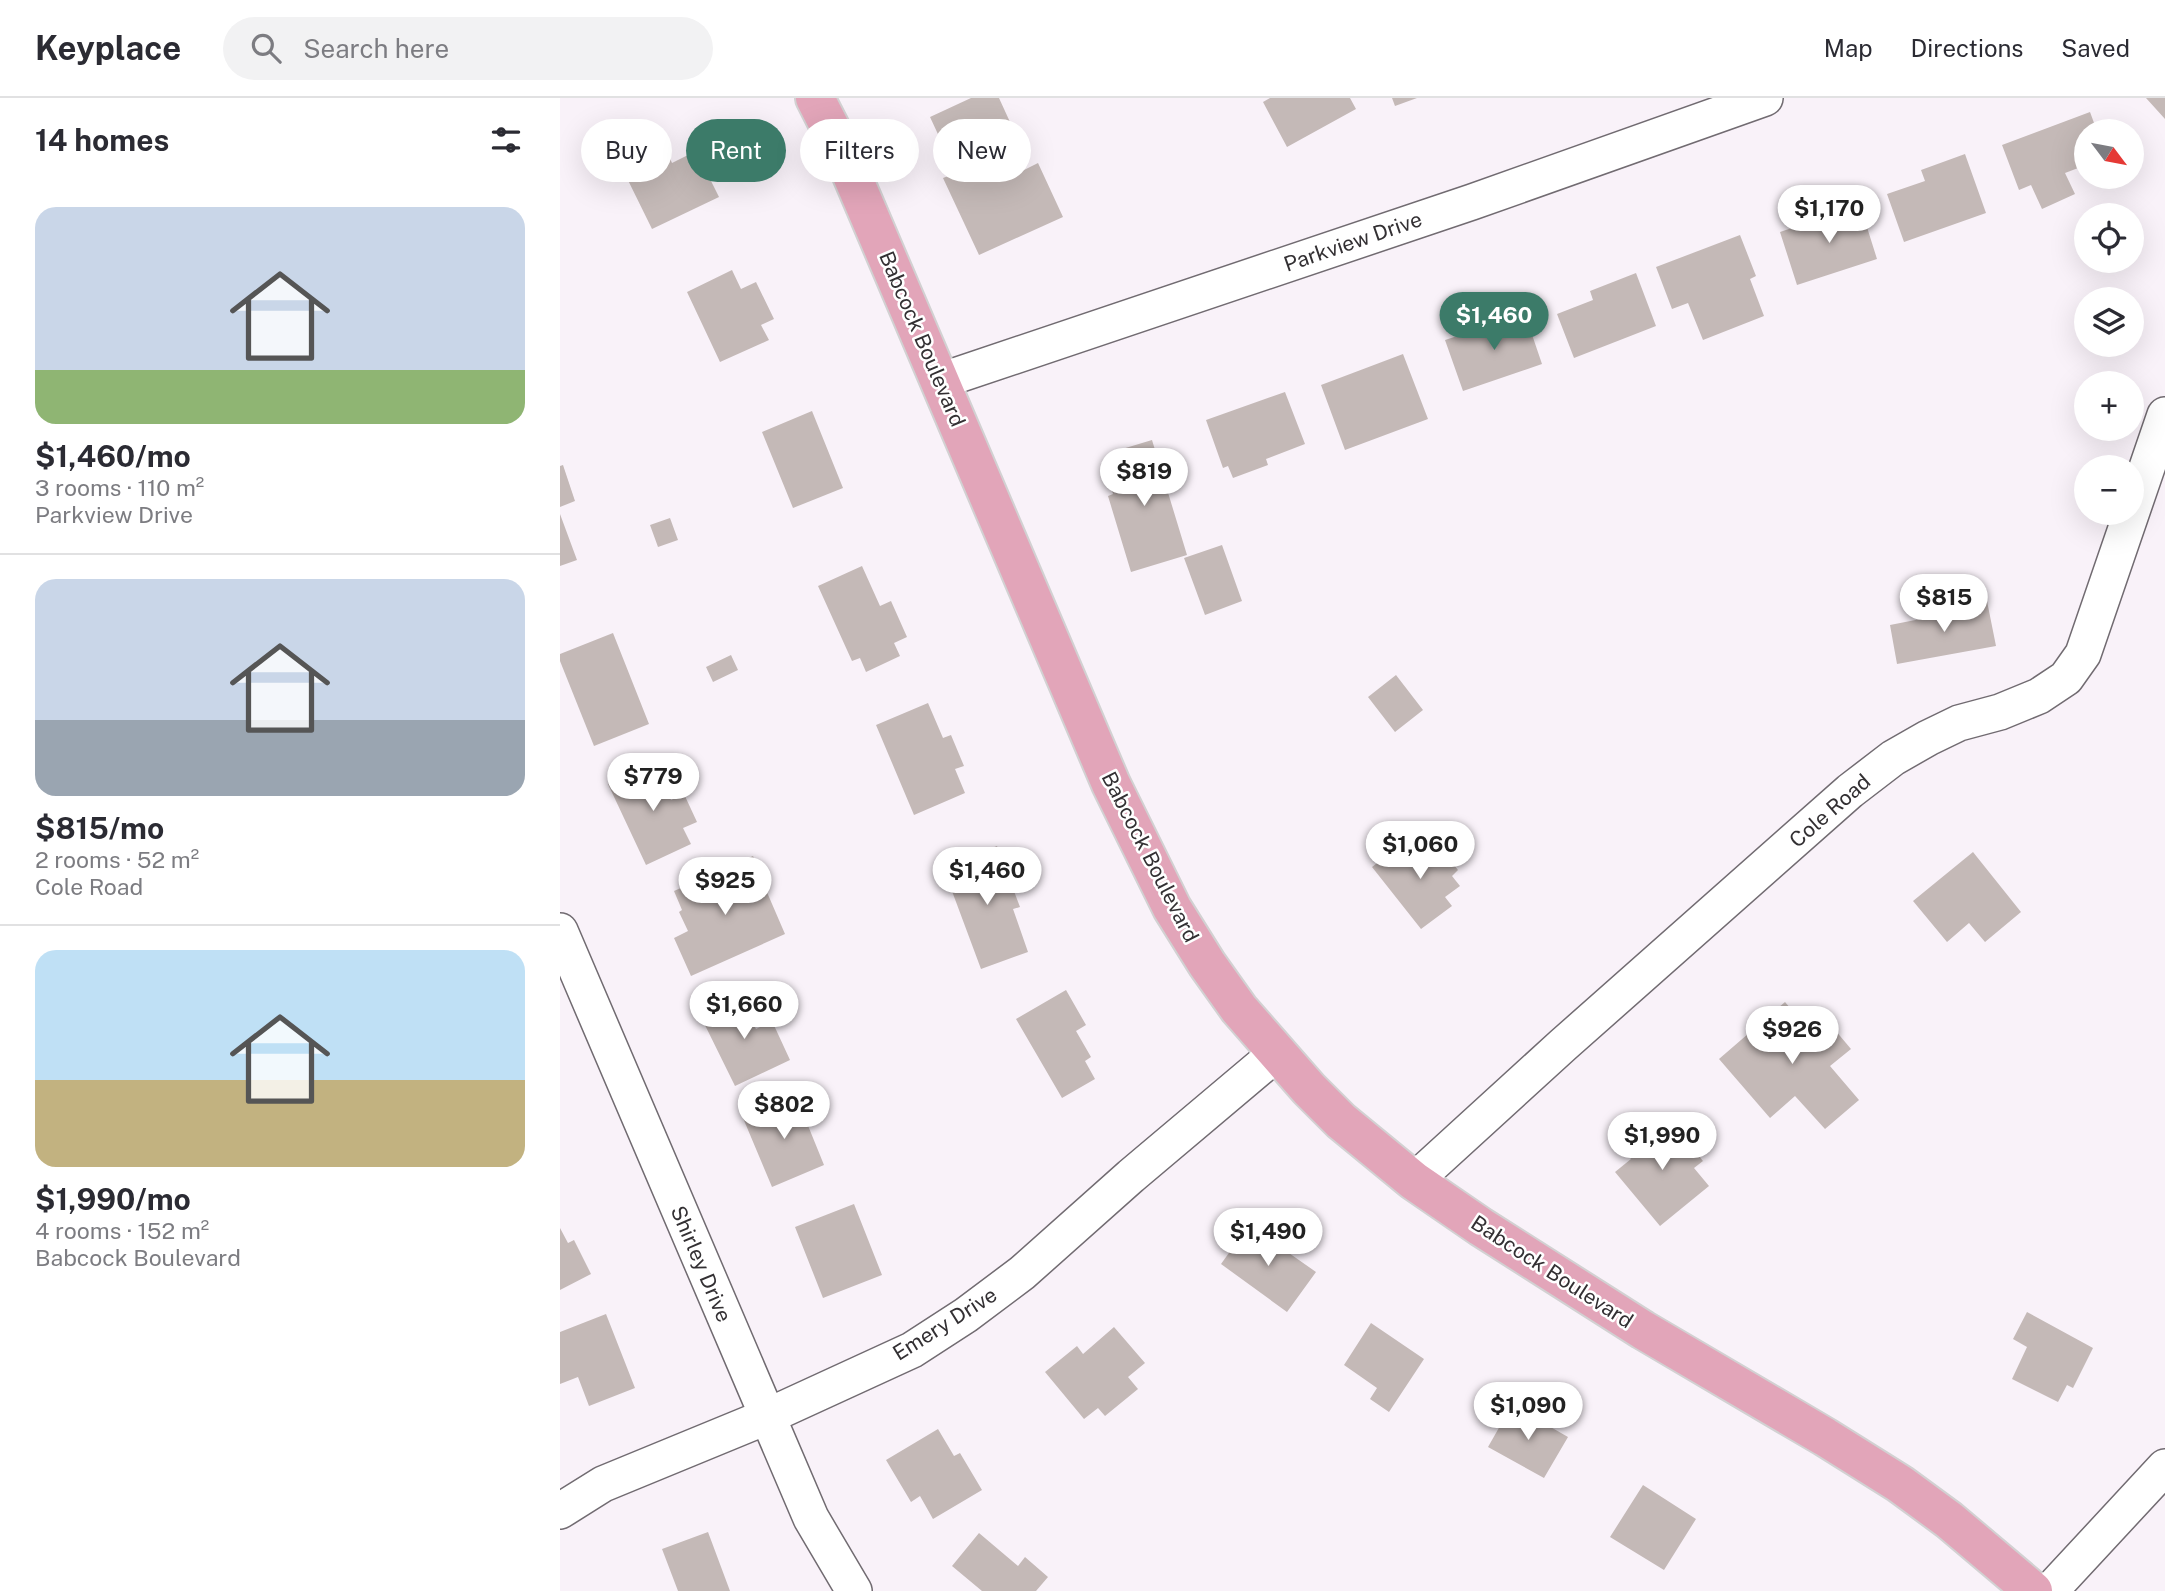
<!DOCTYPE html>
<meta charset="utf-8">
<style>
:root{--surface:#fff;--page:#f2f2f3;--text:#2b2b33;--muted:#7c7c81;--line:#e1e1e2;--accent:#3c7b69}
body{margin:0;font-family:"Public Sans",sans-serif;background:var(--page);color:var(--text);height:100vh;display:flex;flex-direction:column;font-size:26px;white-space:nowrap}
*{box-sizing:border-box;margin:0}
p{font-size:23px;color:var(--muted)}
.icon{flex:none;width:38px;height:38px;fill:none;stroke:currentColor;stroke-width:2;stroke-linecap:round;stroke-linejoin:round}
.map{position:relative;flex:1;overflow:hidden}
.side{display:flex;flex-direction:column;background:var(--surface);width:560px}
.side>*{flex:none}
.banner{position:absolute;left:21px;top:21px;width:665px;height:63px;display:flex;gap:14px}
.needle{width:46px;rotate:122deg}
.buttons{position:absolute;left:1514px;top:21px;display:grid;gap:14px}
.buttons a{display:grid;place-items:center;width:70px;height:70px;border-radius:50%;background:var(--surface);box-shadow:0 7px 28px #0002;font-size:35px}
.price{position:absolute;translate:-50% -60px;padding:0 16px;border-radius:24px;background:#fff;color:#222;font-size:23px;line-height:46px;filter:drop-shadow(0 2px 4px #0008)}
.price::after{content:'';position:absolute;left:50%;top:42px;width:21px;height:16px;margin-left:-10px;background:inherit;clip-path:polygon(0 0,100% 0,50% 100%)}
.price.selected{background:var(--accent);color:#fff}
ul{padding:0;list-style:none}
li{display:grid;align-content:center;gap:14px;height:371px;padding:0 35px}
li+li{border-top:2px solid var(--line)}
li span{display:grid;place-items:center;height:217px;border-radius:21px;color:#555}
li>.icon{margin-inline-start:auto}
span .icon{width:126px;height:126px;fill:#fffc;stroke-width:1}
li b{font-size:30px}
h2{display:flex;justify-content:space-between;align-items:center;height:84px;padding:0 35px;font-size:30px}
.chip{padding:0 24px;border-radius:32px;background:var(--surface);box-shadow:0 7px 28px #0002;font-size:24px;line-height:63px}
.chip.selected{background:var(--accent);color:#fff}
header{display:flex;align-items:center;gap:42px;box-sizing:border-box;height:98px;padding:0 35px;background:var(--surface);border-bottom:2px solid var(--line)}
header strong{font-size:33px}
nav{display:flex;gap:38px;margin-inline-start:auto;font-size:24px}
.search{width:490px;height:63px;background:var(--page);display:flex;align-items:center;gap:18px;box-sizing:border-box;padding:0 24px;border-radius:38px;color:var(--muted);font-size:26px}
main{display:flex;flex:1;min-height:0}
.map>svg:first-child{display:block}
.building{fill:#c4b9b7}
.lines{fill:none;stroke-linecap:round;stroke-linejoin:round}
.minor-casing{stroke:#716b71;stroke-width:38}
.major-casing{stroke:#d2d1d2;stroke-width:42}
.minor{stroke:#fff;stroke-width:35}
.major{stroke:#e2a5b9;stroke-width:38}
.labels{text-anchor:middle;stroke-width:5;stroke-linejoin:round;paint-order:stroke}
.street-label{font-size:21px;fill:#333033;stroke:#fff}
</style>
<header>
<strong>Keyplace</strong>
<div class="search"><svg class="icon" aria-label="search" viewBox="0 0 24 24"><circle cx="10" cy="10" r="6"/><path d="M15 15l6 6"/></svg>Search here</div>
<nav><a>Map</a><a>Directions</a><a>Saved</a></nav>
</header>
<main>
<section class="side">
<h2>14 homes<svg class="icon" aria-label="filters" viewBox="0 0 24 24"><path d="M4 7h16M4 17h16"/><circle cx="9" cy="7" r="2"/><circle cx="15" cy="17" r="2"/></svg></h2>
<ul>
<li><span style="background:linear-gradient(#c9d6e8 75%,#8fb573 0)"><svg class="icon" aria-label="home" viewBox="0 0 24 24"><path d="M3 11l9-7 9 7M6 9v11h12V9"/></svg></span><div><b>$1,460/mo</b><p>3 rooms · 110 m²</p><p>Parkview Drive</p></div></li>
<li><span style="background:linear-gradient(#c9d6e8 65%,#9aa5b1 0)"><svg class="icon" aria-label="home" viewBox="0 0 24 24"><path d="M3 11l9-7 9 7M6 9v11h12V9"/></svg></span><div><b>$815/mo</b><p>2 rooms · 52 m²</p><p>Cole Road</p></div></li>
<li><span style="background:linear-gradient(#bfe0f5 60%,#c2b280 0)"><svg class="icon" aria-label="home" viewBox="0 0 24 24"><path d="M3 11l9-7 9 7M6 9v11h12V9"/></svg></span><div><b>$1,990/mo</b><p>4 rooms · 152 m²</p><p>Babcock Boulevard</p></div></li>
</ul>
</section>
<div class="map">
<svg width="1605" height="1493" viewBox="0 0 1605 1493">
<rect width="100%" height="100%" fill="#f9f2f9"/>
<path class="building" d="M411,0H439L455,35L443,41L458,75L478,65L503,119L419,157L383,80L396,75L370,19Z
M710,0H790L796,11L727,49L703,4Z
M832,0H857L835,8Z
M1586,0H1605V21Z
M1530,14L1537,33H1526V67L1505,75L1515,96L1482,111L1471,87L1459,92L1442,47Z
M104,47L112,65L136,53L159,99L92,131L61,68Z
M1405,56L1426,115L1344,144L1327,96L1365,83L1361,72Z
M1300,107L1317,161L1237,187L1220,134Z
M1180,137L1196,178L1190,181L1204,218L1143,242L1128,205L1112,211L1096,169Z
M172,172L181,191L196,184L214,221L201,227L209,242L160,264L127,194Z
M1076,175L1096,228L1014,260L997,216L1033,202L1030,193Z
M965,216L982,266L903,293L885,242Z
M843,256L868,321L785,352L761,287Z
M725,294L745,346L706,361L708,367L673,380L668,368L663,370L646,322Z
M252,313L283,390L233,410L202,334Z
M592,342L627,457L571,474L548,398L553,396L547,377L556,375L549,355Z
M3,367L15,403L0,409V368Z
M0,416L17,462L0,468Z
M110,420L118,442L98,449L90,427Z
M662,447L682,503L645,517L624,460Z
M302,468L320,508L331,503L347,539L334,545L340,558L306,574L300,560L292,563L258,488Z
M1427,503L1436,548L1337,566L1330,527L1391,515L1390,509Z
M53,535L89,626L34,648L0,563V556Z
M171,557L178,572L153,584L146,569Z
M836,577L863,612L835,634L808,599Z
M368,605L383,640L391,637L404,668L395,671L405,695L354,717L316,627Z
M94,664L111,702L124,696L137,724L123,730L131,746L86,767L48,686Z
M864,743L870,751L877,746L898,772L892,778L900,788L885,799L892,808L861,831L812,769L839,748L846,758Z
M437,748L460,809L453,811L468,854L421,871L383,769Z
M1413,754L1461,814L1425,844L1409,825L1387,844L1353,803Z
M193,758L206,785L187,794L189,799L206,792L225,836L131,878L114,840L128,833L119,814L122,812L114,793Z
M506,892L526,927L516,933L531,959L525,963L535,981L502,1000L456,921Z
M179,897L196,931L212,923L230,962L175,988L140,917Z
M1225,904L1249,932L1264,919L1291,951L1270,968L1299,1002L1265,1031L1235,998L1210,1020L1159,961Z
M236,998L264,1067L212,1089L183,1020Z
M1112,1026L1143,1063L1134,1070L1149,1088L1100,1128L1055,1074L1071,1061L1060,1047L1081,1030L1092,1042Z
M294,1106L322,1177L263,1200L235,1129Z
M689,1127L756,1174L727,1214L661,1166Z
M0,1130L8,1145L14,1142L31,1176L0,1192Z
M1467,1214L1533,1250L1513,1290L1507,1287L1498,1304L1452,1281L1467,1249L1453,1241Z
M46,1216L75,1290L29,1308L18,1279L0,1286V1234Z
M811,1225L864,1261L829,1314L810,1301L817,1290L784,1267Z
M554,1229L585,1265L568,1279L578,1291L545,1318L538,1310L524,1321L485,1274L517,1248L523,1256Z
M952,1307L1008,1339L984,1380L928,1349Z
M378,1331L394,1358L400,1355L422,1392L373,1421L360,1398L351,1404L326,1362Z
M1083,1387L1136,1421L1104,1472L1050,1439Z
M148,1434L170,1493H118L102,1451Z
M419,1435L458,1468L465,1459L488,1479L476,1493H422L392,1468Z"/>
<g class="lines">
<defs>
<path id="minor" d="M380,283L912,104L1205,0
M0,833L251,1420L294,1493
M854,1083L1003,947L1290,693L1333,660L1368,640L1399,625L1440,614L1479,598L1506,580L1523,556L1605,317
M0,1413L43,1386L206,1319L352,1252L406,1217L462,1175L571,1078L717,955
M1490,1493L1605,1369"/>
<path id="major" d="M255,0L280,49L551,686L612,810L647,866L679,911L749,991L781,1023L854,1083L921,1129L1083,1232L1265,1339L1340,1386L1389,1422L1473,1493"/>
</defs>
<use href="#minor" class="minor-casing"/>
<use href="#major" class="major-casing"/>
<use href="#minor" class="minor"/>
<use href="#major" class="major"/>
</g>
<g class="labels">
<g class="street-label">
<text transform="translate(793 144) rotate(-19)" y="7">Parkview Drive</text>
<text transform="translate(362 241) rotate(67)" y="7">Babcock Boulevard</text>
<text transform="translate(1270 713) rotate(-41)" y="7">Cole Road</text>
<text transform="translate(590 759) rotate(63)" y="7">Babcock Boulevard</text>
<text transform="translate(141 1166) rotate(67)" y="7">Shirley Drive</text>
<text transform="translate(992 1174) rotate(33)" y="7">Babcock Boulevard</text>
<text transform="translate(385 1226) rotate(-32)" y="7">Emery Drive</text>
</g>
</g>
</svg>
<div class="buttons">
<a><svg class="needle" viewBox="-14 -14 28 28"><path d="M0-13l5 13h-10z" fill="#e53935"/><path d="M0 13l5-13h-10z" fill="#7c7c81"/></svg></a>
<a><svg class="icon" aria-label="locate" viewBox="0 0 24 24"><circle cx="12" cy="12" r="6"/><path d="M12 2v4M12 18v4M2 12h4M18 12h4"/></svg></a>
<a><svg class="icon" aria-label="layers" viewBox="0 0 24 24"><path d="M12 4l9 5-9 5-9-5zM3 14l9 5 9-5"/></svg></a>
<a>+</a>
<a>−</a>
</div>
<b class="price" style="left:1269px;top:147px">$1,170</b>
<b class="price selected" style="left:934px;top:254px">$1,460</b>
<b class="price" style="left:584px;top:410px">$819</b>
<b class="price" style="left:1384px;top:536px">$815</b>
<b class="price" style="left:93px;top:715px">$779</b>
<b class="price" style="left:860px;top:783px">$1,060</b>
<b class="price" style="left:427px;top:809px">$1,460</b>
<b class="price" style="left:165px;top:819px">$925</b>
<b class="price" style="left:184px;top:943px">$1,660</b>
<b class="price" style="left:1232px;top:968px">$926</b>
<b class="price" style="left:224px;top:1043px">$802</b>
<b class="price" style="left:1102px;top:1074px">$1,990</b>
<b class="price" style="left:708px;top:1170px">$1,490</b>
<b class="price" style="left:968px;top:1344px">$1,090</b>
<div class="banner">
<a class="chip">Buy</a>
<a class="chip selected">Rent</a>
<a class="chip">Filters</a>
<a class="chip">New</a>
</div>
</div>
</main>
